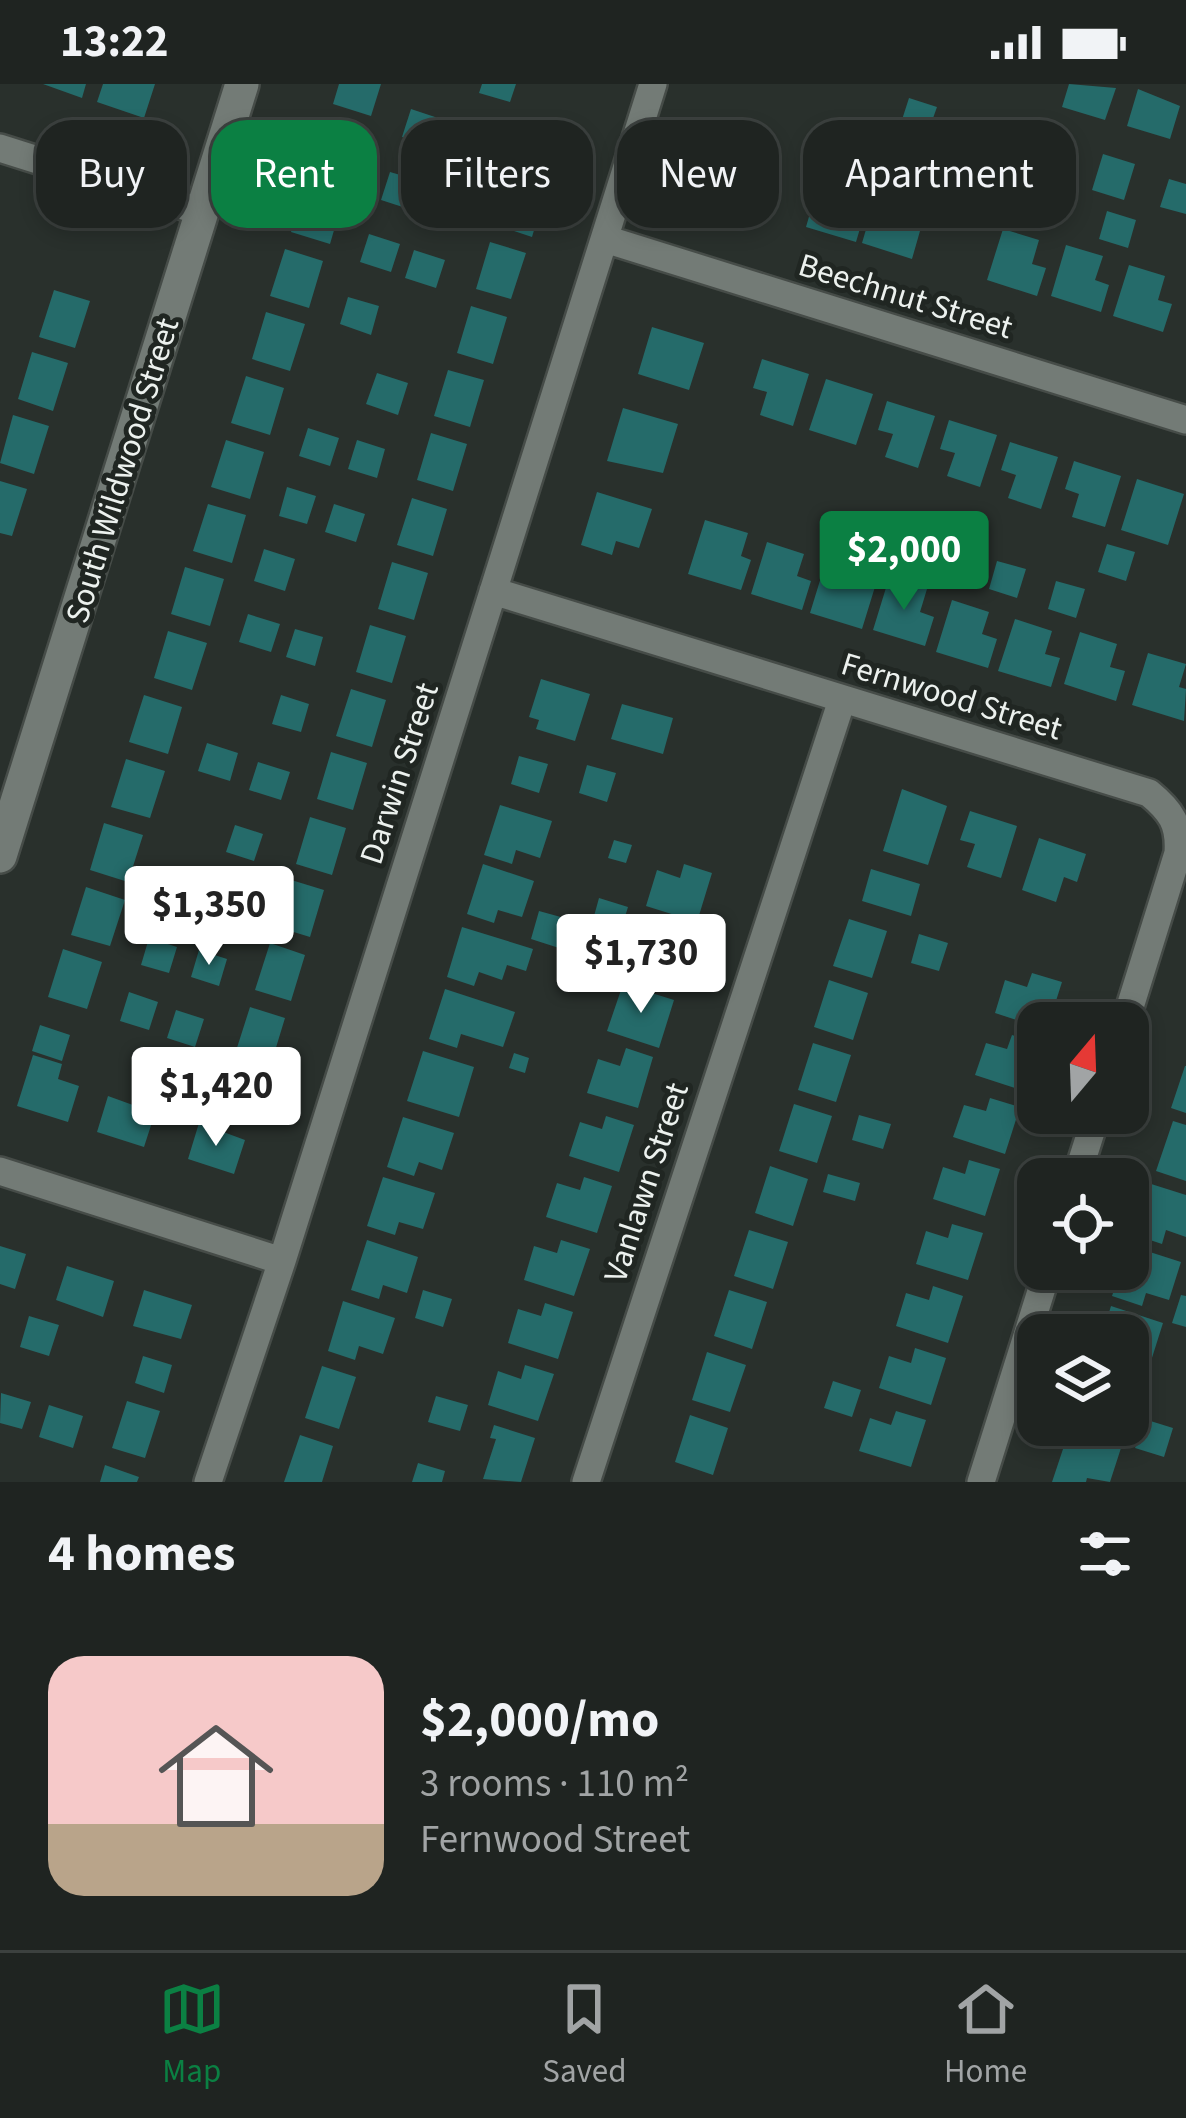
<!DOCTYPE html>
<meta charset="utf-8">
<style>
:root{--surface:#1f2421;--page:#2c302e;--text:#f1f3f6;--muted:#a1a4a5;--line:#3c413f;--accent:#0b8043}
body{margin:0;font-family:"Source Sans 3",sans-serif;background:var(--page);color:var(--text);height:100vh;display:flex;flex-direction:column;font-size:45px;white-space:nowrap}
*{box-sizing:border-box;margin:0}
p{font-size:39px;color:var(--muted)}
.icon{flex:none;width:66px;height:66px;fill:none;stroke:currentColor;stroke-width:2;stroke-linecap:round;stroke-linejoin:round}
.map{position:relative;height:1398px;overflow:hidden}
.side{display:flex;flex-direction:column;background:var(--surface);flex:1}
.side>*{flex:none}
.guide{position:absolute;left:36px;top:36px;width:1116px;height:108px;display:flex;gap:24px}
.needle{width:78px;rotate:19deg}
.tools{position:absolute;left:1017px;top:918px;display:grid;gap:24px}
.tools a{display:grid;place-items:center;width:132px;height:132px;border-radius:24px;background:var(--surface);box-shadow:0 6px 18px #0003,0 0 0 3px var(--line);font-size:60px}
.price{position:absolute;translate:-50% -102px;padding:0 27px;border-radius:12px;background:#fff;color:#222;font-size:39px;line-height:78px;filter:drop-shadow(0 3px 6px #0008)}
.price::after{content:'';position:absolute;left:50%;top:72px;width:36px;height:27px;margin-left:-18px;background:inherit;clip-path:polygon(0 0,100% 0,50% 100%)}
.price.active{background:var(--accent);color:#fff}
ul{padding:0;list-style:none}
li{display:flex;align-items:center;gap:36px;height:300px;padding:0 48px}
li span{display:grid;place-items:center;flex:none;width:336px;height:240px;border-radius:36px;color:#555}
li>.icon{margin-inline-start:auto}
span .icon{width:144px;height:144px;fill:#fffc;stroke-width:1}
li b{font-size:51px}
h2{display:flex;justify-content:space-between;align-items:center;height:144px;padding:0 48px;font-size:51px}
.pill{padding:0 42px;border-radius:36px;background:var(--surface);box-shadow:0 6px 18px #0003,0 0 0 3px var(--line);font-size:42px;line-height:108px}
.pill.active{background:var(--accent);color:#fff}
.status{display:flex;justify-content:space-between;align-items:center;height:84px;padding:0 60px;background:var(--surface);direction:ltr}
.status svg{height:33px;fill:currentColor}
.dock{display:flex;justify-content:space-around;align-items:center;height:168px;border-top:3px solid var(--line);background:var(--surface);font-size:33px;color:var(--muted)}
.dock a{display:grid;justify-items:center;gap:6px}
.dock .active{color:var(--accent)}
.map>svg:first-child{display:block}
.building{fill:#256b6a}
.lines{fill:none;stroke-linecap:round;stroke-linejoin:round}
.minor-casing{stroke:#464c48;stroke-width:32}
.tertiary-casing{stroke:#464c48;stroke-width:38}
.minor{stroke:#737b76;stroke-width:27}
.tertiary{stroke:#737b76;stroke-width:33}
.labels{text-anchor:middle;stroke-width:10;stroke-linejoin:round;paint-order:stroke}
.street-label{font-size:33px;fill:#ecf1ee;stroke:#202622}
</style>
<div class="status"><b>13:22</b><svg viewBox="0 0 49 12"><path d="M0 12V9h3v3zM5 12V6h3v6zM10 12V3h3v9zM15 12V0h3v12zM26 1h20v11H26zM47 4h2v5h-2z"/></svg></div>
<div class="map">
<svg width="1186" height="1398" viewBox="0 0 1186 1398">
<rect width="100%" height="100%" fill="#29302c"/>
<path class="building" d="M43,0H86L82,14Z
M103,0H155L144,34L97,18Z
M339,0H381L371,32L333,20Z
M482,0H516L510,18L479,9Z
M1069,0L1116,4L1105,36L1062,23Z
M1138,5L1180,22L1170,55L1127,42Z
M909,14L937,23L926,54L899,45Z
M411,25L441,35L433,63L402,53Z
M327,37L366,49L351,96L313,84Z
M455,39L486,49L477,77L446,67Z
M1039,54L1069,63L1060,91L1031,82Z
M1103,70L1135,80L1124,116L1092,106Z
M390,88L421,97L412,126L381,116Z
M821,91L858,103L851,126L864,131L856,158L806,143Z
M510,95L546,106L532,153L496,141Z
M1169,95L1186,100V130L1160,123Z
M305,101L344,112L330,160L291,148Z
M434,102L465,112L456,140L425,130Z
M877,108L914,119L907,143L920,147L912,175L862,159Z
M1107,127L1136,136L1128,164L1099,155Z
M1003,145L1039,156L1032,180L1046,184L1037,212L987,196Z
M369,150L400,160L391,188L360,178Z
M490,158L526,169L511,215L476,205Z
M1066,161L1103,172L1095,196L1109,201L1101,228L1051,212Z
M285,165L323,177L309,224L270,212Z
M414,166L445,176L436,204L405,194Z
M1129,181L1165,192L1158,216L1172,220L1163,248L1113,232Z
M54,206L90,217L75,264L39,253Z
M348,213L379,222L371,251L340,240Z
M471,222L507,233L493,280L457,269Z
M266,228L305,240L290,287L252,275Z
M652,243L704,259L689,306L638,290Z
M32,268L68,279L53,327L18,315Z
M762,275L809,290L793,342L760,331L767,308L753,304Z
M448,286L484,296L470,343L434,332Z
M377,289L408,299L398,331L366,320Z
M246,292L284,304L270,351L231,339Z
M826,295L873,310L856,361L809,346Z
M887,317L935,332L918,384L885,373L893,350L878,346Z
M623,324L678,340L663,389L607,377Z
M13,331L49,342L34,390L0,379Z
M949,336L997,351L980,403L947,392L955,369L940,365Z
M308,344L339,354L330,382L299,372Z
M431,349L467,360L453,407L417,396Z
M226,356L264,368L250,415L211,403Z
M357,356L385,365L377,394L348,385Z
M1010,358L1058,373L1041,425L1008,414L1016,391L1001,386Z
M1074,377L1121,392L1105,443L1072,433L1079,410L1065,405Z
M1137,395L1184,410L1168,461L1121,446Z
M0,397L27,405L12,452L0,449Z
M287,403L316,412L307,440L279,432Z
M597,408L652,425L639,464L616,457L612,471L581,461Z
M412,414L447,425L433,472L397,461Z
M208,420L246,431L232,479L193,467Z
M334,420L365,430L356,458L325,448Z
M705,436L748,449L741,472L751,476L741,506L688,490Z
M767,458L804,470L797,492L811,497L802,526L751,510Z
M1107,460L1135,468L1126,497L1098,488Z
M264,465L295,475L285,507L254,497Z
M826,477L878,493L862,545L810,529Z
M997,477L1026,485L1017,514L989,505Z
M392,478L428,489L414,536L378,525Z
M185,483L224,495L210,542L171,530Z
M889,494L927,505L920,528L934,533L925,562L873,546Z
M1056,497L1085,505L1076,534L1048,525Z
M952,516L989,528L982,550L997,555L988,584L936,568Z
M248,530L280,540L271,568L239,558Z
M1015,535L1052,547L1045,570L1060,574L1051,603L998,587Z
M370,541L406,552L392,599L356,588Z
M295,545L323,553L315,582L286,573Z
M168,547L207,559L192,606L154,594Z
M1080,548L1117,560L1110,583L1125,587L1116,617L1064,600Z
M1148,569L1186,580L1179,603L1186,605L1184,637L1132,621Z
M541,595L590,610L575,657L536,645L539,636L529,633Z
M351,605L386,616L372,663L336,652Z
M144,611L182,623L168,670L129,658Z
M281,611L309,620L301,648L272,640Z
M622,620L673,634L663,670L611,655Z
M207,659L238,669L230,697L198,687Z
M331,668L367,679L353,726L317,715Z
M519,672L548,680L539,709L511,700Z
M126,675L165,687L150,734L111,723Z
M258,678L290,688L281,716L249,706Z
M587,681L616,689L607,718L579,709Z
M902,705L947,722L928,781L883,767Z
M500,721L552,737L540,774L516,766L512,780L484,771Z
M970,727L1017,742L1001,794L967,783L975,760L960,756Z
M310,733L346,744L332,791L296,780Z
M104,739L143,751L128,798L90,786Z
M235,741L263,750L254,777L226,768Z
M1039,754L1086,770L1077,798L1064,793L1056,818L1022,806Z
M614,756L632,761L626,779L608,774Z
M483,780L534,797L522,833L498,826L494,839L467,830Z
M684,780L712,789L697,838L646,822L657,786L680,794Z
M871,785L920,800L911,832L862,817Z
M168,788L196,797L187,823L159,814Z
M288,795L324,806L310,853L274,842Z
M86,803L125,816L110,862L71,851Z
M213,804L241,812L233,839L204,830Z
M599,814L628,823L619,852L591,843Z
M539,827L568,835L559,864L531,855Z
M849,835L887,847L872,894L833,882Z
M462,843L533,865L526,887L507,881L502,896L479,888L474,902L447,893Z
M634,848L685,864L673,902L622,886Z
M919,850L948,859L939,887L911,879Z
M149,854L177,863L169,889L141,881Z
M270,859L305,871L291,917L255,906Z
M63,865L102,878L87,925L48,913Z
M199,866L227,875L219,902L191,893Z
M1032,889L1062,898L1049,939H1038V943L995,929L1005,896L1027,903Z
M829,896L868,909L853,956L814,943Z
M623,900L674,916L659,964L607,947Z
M445,905L515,928L503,963L461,950L457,964L429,955Z
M129,908L158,918L149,946L120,937Z
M250,923L285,934L271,980L235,970Z
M176,926L204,935L195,963L167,954Z
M40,941L70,951L62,977L32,967Z
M1012,951L1038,960V974L1027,1008L975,991L986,959L1007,965Z
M813,959L851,971L836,1018L798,1006Z
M626,964L653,973L638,1024L587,1009L598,975L620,982Z
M161,967L191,977L180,1009L150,999Z
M423,967L474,983L459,1033L407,1017Z
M514,969L529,974L525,989L509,984Z
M33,971L62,980L58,995L79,1002L68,1038L17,1022Z
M218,982L246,991L237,1020L209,1010Z
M1185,982H1186V1029L1171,1024Z
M108,1012L155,1029L144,1063L97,1048Z
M990,1014L1020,1023L1005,1070L953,1053L964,1021L986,1027Z
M794,1020L832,1032L817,1079L779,1067Z
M859,1031L891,1040L883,1065L852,1056Z
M606,1032L634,1041L619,1088L569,1072L580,1038L602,1045Z
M403,1033L454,1049L442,1086L419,1078L414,1092L387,1083Z
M1173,1037L1186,1041V1097L1156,1087Z
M199,1039L245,1056L234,1090L188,1075Z
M969,1076L1000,1085L985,1132L933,1115L943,1083L965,1090Z
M770,1082L808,1095L793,1142L755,1129Z
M828,1090L860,1099L855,1117L823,1108Z
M383,1093L435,1109L423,1145L399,1138L395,1151L367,1142Z
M584,1093L612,1102L597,1149L546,1133L557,1099L580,1106Z
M1148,1099L1186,1111V1153L1166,1146L1162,1160L1132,1150Z
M952,1140L983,1149L968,1196L916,1180L926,1147L948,1154Z
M749,1146L788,1158L773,1205L734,1192Z
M367,1156L418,1173L407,1209L383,1201L379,1215L351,1206Z
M561,1156L590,1165L574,1212L524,1196L534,1162L557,1169Z
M1128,1161L1181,1178L1169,1216L1146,1209L1142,1222L1112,1212L1121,1185H1128Z
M0,1162L26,1170L15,1205L0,1200Z
M67,1182L114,1197L103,1233L56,1216Z
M933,1202L963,1212L948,1259L896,1242L906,1209L929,1216Z
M144,1206L192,1221L181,1255L133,1242Z
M423,1206L452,1215L443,1243L415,1234Z
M729,1206L767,1218L752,1265L714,1252Z
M1181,1211L1186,1212V1243L1172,1239Z
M343,1217L395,1234L383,1270L359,1262L355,1276L328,1267Z
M545,1219L573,1228L558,1275L508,1259L518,1225L541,1232Z
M1111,1222L1163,1239L1151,1277L1128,1269V1251H1102Z
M29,1232L59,1241L49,1272L20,1263Z
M915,1264L946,1274L931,1321L879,1304L889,1272L911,1279Z
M707,1268L746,1281L730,1328L692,1316Z
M143,1272L172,1281L164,1309L135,1299Z
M525,1281L554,1290L538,1337L488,1321L498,1287L521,1295Z
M322,1282L356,1293L339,1345L305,1334Z
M833,1297L861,1306L852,1333L824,1324Z
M1128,1297L1144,1302L1132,1340L1128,1339Z
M1,1309L31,1318L22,1345L0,1339Z
M436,1312L468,1321L460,1347L428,1338Z
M127,1317L160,1327L145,1374L112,1364Z
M49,1321L83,1332L73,1364L39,1353Z
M896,1327L926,1336L911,1383L859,1367L870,1334L891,1341Z
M690,1331L728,1344L713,1391L675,1378Z
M1144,1335L1173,1344L1164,1373L1135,1364Z
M494,1341L535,1354L521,1398L483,1395L496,1355L490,1354Z
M1069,1347L1121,1364L1110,1398L1087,1394L1086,1398H1052Z
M300,1351L333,1362L322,1398H284Z
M418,1379L445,1387L442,1398H412Z
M105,1381L139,1393L137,1398H100Z"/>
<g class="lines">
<defs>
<path id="minor" d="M0,64L202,128
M605,155L1186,336
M493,507L1149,709C1171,727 1180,740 1178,769L1125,939
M0,1087L282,1177
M1076,1095L1097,1029
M208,1398L282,1177L653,0
M586,1398L842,616
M981,1398L1048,1185"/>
<path id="tertiary" d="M0,772L242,0"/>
</defs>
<use href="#minor" class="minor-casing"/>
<use href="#tertiary" class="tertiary-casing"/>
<use href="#minor" class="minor"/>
<use href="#tertiary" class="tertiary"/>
</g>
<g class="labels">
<g class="street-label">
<text transform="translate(906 211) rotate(17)" y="12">Beechnut Street</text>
<text transform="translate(121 386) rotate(-73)" y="12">South Wildwood Street</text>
<text transform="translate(952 611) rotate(17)" y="12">Fernwood Street</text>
<text transform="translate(398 689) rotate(-72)" y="12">Darwin Street</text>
<text transform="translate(645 1098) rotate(-72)" y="12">Vanlawn Street</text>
</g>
</g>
</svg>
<div class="tools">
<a><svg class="needle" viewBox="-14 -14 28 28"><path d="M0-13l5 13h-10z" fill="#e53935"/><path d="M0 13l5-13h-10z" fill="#a1a4a5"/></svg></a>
<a><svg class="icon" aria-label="locate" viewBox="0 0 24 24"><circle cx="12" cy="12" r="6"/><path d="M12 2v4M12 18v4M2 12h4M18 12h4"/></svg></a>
<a><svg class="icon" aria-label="layers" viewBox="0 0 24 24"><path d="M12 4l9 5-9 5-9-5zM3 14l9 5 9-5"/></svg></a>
</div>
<b class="price active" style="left:904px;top:529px">$2,000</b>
<b class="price" style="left:209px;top:884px">$1,350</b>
<b class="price" style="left:641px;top:932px">$1,730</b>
<b class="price" style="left:216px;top:1065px">$1,420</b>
<div class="guide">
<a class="pill">Buy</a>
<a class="pill active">Rent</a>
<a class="pill">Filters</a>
<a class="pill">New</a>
<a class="pill">Apartment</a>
</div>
</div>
<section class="side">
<h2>4 homes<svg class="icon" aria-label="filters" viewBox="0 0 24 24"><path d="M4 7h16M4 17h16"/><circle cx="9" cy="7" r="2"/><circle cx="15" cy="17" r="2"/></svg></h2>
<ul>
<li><span style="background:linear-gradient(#f6c9c9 70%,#b9a48a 0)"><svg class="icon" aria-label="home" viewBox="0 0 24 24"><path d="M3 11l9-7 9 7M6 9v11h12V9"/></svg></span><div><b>$2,000/mo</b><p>3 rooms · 110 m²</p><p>Fernwood Street</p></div></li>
</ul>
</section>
<nav class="dock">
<a class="active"><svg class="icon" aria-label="map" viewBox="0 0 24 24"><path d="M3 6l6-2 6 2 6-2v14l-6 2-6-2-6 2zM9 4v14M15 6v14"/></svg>Map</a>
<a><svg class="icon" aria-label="saved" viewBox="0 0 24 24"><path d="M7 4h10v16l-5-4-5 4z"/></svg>Saved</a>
<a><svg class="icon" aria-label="home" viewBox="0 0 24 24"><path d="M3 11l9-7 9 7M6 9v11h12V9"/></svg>Home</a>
</nav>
